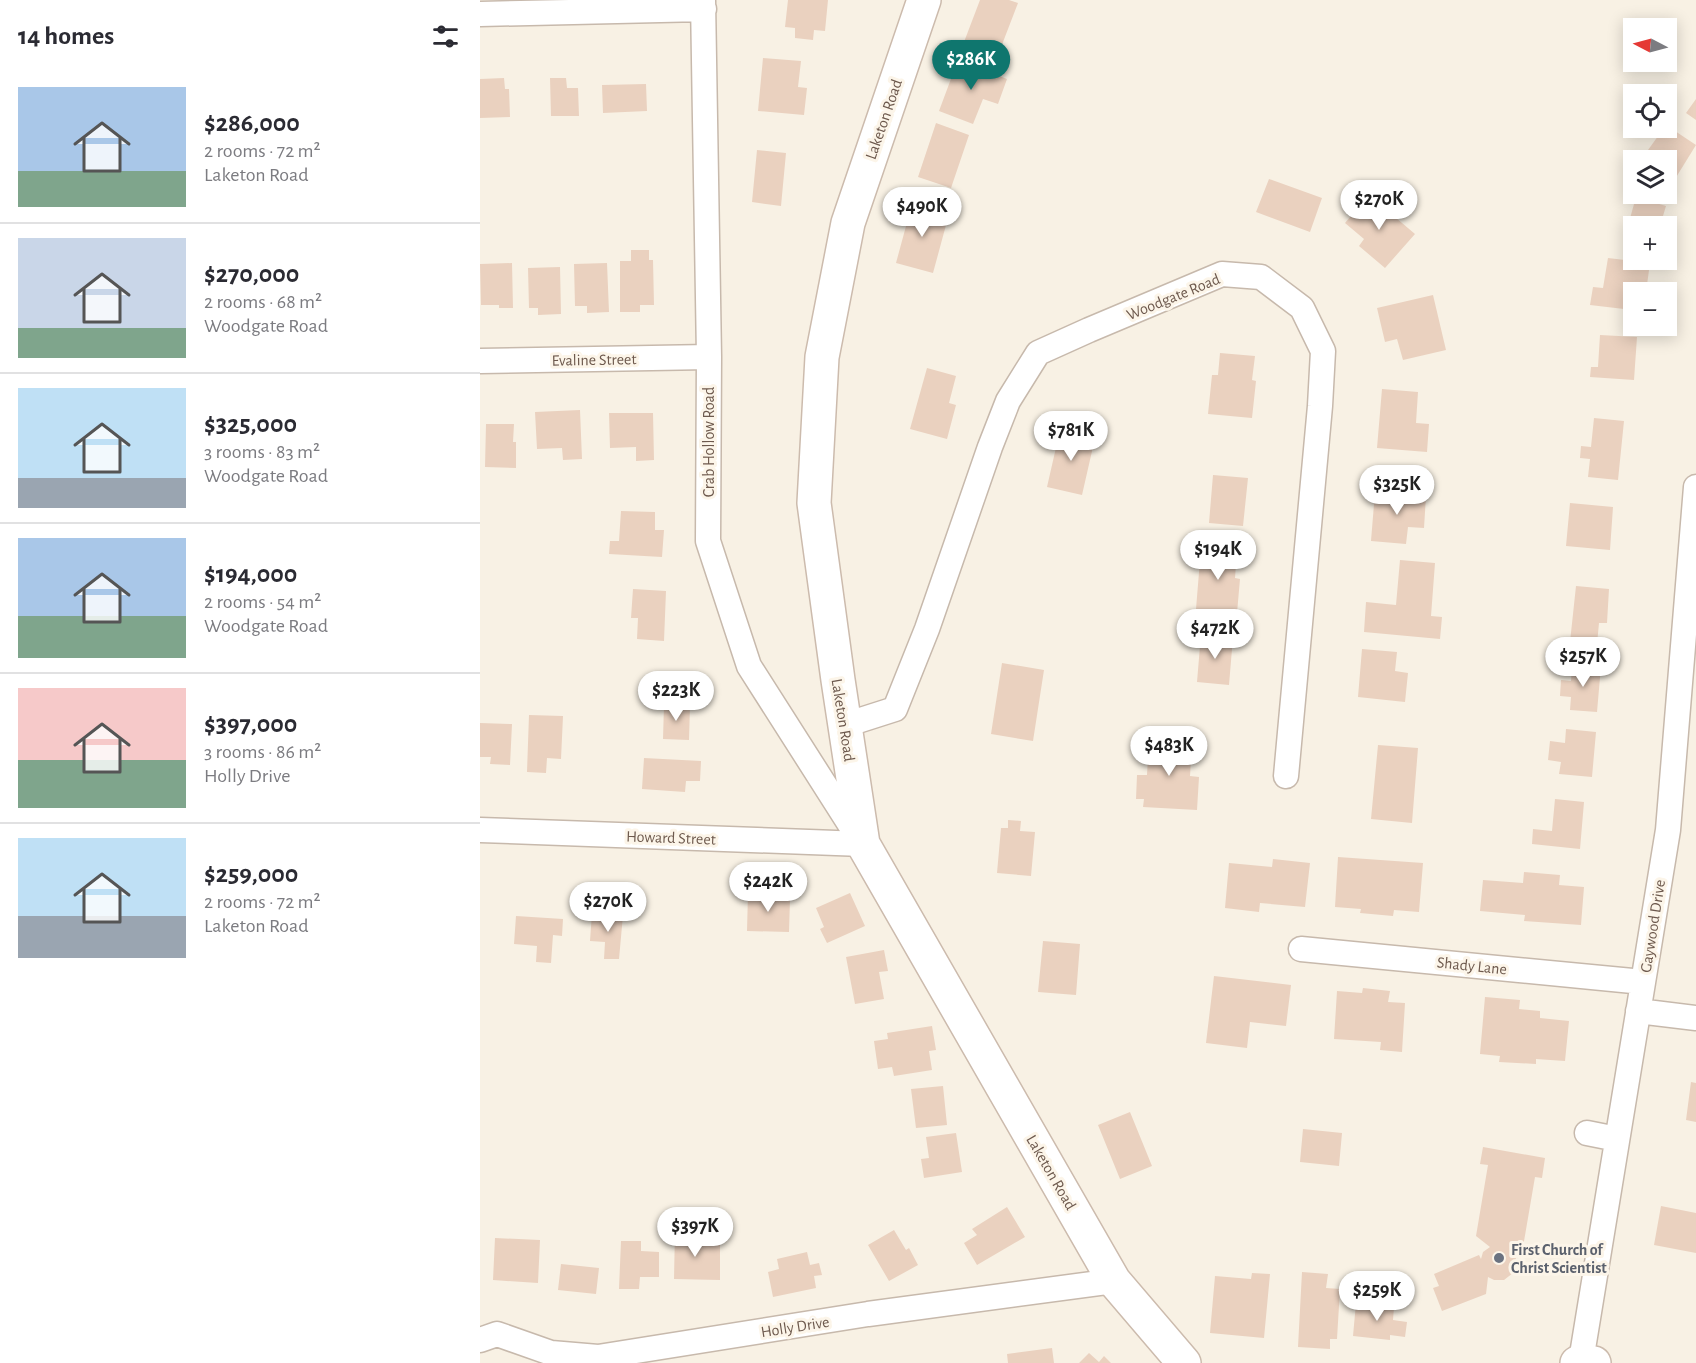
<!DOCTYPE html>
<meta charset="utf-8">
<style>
:root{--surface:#fff;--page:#f7f7f7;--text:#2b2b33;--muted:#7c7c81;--line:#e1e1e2;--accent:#0f766e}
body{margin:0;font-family:"Alegreya Sans",sans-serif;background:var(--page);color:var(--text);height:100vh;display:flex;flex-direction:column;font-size:22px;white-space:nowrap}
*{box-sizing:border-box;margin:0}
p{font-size:20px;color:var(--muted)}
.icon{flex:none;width:33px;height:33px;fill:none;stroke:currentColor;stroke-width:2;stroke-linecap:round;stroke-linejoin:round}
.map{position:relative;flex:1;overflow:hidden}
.details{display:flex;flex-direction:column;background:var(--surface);width:480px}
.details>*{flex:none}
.needle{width:39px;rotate:276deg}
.buttons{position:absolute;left:1143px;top:18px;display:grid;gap:12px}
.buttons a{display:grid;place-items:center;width:54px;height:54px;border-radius:0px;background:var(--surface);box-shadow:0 3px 15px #0003;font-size:30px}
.price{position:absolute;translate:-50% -51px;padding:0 14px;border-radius:21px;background:#fff;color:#222;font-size:20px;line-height:39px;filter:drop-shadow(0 2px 3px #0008)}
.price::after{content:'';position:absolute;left:50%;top:36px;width:18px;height:14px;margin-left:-9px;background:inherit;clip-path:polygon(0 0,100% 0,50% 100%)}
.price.active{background:var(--accent);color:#fff}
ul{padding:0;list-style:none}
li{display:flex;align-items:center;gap:18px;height:150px;padding:0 18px}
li+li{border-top:2px solid var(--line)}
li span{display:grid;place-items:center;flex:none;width:168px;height:120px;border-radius:0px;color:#555}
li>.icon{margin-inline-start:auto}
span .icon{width:72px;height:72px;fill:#fffc;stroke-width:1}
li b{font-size:26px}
h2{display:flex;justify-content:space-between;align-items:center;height:72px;padding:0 18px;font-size:26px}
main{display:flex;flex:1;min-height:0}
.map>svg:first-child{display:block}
.building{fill:#ead1bf}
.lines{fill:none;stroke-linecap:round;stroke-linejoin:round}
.street-casing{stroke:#c7b9ac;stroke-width:27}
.secondary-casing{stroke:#ccbbad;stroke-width:36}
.street{stroke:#fff;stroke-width:24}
.secondary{stroke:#fff;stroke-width:33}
.worship-dot{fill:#6b7280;stroke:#fcf5e9;stroke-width:2}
.labels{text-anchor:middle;stroke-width:6;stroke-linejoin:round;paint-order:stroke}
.street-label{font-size:16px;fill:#6d594d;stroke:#fcf5e9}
.worship-label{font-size:16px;font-weight:bold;fill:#5b616d;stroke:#fcf5e9;text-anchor:start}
</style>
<main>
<section class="details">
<h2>14 homes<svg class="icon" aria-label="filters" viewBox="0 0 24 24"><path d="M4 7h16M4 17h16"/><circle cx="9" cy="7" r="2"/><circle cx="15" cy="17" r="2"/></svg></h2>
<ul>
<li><span style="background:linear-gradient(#a9c7e8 70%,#7fa58c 0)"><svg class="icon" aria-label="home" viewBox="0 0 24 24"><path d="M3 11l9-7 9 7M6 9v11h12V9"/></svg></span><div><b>$286,000</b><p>2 rooms · 72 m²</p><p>Laketon Road</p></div></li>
<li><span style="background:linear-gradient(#c9d6e8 75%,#7fa58c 0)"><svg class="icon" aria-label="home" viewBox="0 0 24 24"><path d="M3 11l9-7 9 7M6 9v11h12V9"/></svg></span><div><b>$270,000</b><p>2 rooms · 68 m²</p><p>Woodgate Road</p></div></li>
<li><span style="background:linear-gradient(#bfe0f5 75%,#9aa5b1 0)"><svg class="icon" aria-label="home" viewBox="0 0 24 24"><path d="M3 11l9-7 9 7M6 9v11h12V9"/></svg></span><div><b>$325,000</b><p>3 rooms · 83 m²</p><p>Woodgate Road</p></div></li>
<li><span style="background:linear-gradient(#a9c7e8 65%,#7fa58c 0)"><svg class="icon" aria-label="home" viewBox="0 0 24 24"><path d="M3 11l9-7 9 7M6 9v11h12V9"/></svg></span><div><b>$194,000</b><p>2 rooms · 54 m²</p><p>Woodgate Road</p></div></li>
<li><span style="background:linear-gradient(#f6c9c9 60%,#7fa58c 0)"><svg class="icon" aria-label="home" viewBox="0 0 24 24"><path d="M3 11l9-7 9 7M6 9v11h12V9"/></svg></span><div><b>$397,000</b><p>3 rooms · 86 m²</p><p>Holly Drive</p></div></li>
<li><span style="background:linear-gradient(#bfe0f5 65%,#9aa5b1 0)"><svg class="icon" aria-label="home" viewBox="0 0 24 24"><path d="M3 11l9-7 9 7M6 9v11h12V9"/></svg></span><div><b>$259,000</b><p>2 rooms · 72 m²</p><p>Laketon Road</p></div></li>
</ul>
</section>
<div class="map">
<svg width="1216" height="1363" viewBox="0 0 1216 1363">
<rect width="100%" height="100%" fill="#f8f1e4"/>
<path class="building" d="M308,0H348L345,31L334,30L333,40L315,38V28L305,27Z
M500,0H529L538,3L518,55L484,42Z
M283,58L321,61L318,87L327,88L324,115L278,111Z
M478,60L527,79L518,104L503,99L493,124L459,111Z
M24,78L25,89H29L30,117L0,118V79Z
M70,78H86L87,88H98L99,116H71Z
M166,84L167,111L123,113L122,85Z
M1216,99V120L1206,113Z
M456,123L489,135L471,188L438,177Z
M1186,125L1216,145L1195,179L1186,173V160H1168L1163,157Z
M277,150L306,153L301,206L272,202Z
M789,179L842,198L830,232L776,212Z
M889,195L935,234L905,268L879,246L884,239L865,223Z
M1156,197L1186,206L1180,226H1154V231L1147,229Z
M432,204L469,214L453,273L416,263Z
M151,250H169V260H173L174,305H160V312H140V261H151Z
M1128,258L1170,263L1166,292H1154V304L1144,303V309L1110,305L1113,287L1123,288Z
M32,263L33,308H19V305H1L0,264Z
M127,263L129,312L107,313V306H95L94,264Z
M80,267L81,314L58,315V308H49L48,268Z
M953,295L966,350L923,360L917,339L905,342L897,308Z
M1120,335L1157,337L1154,380L1110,377L1111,367H1118Z
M740,353L775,356L772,380L776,381L772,418L728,414L732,375H738Z
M447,368L476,376L469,403L476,405L467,439L430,429Z
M902,389L938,392L936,423L949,424L947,452L897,448Z
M100,410L102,459L83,460L82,448L57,449L55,412Z
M129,413H173L174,460L156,461V447L130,448Z
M1114,418L1144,421L1138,480L1108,477L1110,459L1100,458L1101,446L1111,447Z
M6,424H34L33,442H36V468L5,467Z
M580,430L615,438L602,495L567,487Z
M733,475L768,478L763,526L729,523Z
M895,492L946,496L944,528L928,527L926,544L891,541Z
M1090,503L1133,507L1130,550L1086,546Z
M141,511L175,512V530H184L182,557L129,554L130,541H139Z
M721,548L757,551L755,578L760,579L757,613L716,609Z
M920,560L955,563L951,616L962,617L960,639L884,632L886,602L916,605Z
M1096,586L1129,589L1127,623H1119L1117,644L1090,642Z
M153,589L186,591L184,641L157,639L158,618H151Z
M721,634L753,637L749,685L717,682Z
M882,649L917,652L915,671L928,673L925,702L878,697Z
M522,663L564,670L553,741L511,734Z
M1092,664L1121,666L1117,712L1090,710L1091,697L1080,696L1081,680L1091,681Z
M184,705L210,706L209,740L183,739Z
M49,715L83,716L81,759L67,758L66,773L47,772Z
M0,723L32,724L30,765L10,764L11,757H0Z
M1086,729L1116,732L1112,777L1079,774L1081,762L1068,760L1070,741L1085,743Z
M669,740L712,742L710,776L719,777L717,810L663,807L664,799H656L657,775H667Z
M898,745L938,748L932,823L891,819Z
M164,758L221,761L220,781H206L205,792L162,789Z
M1075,799L1104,802L1100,849L1052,844L1053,829L1072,831Z
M528,820L541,821L540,831L555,832L551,876L517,873L521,828H528Z
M858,857L943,863L939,912L914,910L913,916L880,913L881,909L855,907Z
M793,859L830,863L825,907L780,903L779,912L745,908L749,863L792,867Z
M1044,872L1080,875L1079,885L1104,887L1101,925L1044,921L1045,915L1000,911L1003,880L1043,883Z
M268,893L294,894V898L310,899L309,932L267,931Z
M370,893L385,926L347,943L340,929L344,927L336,908Z
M112,913L143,915L139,959H124L125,942L110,941Z
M36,916L83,919L82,936L73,935L71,963L56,962L57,946L34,944Z
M563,941L600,944L596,995L558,992Z
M404,950L408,971L399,972L404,999L375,1004L366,957Z
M734,976L811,985L806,1026L770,1022L767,1048L726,1043Z
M883,988L910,991L908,1002L925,1003L922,1052L900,1050L901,1042L854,1039L857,991L882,993Z
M1005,997L1040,1000L1039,1009L1060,1011V1018L1089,1021L1085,1061L1056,1059V1064L1019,1062L1020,1056L1000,1054Z
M452,1026L456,1050L449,1051L452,1070L414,1076L412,1067L398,1069L394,1041L408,1039L407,1033Z
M1211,1082L1216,1083V1122L1206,1120Z
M463,1086L467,1125L436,1128L431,1089Z
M650,1112L672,1166L640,1179L618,1125Z
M823,1129L862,1133L859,1166L820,1162Z
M476,1133L482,1172L444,1178L441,1159L449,1158L446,1137Z
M1003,1147L1065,1158L1062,1178L1055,1177L1043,1247L1032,1250L1037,1261L1033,1273L1024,1280H1014L1008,1277L1006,1294L962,1311L953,1288L959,1286L954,1274L999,1255L1001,1259L1003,1252L1010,1247L996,1236L1008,1165L1000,1164Z
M1181,1206L1216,1213V1253L1174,1245Z
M527,1207L545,1237L497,1265L484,1243L497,1235L492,1229Z
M195,1230L215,1231L214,1244L240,1245V1280L194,1279Z
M414,1230L426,1250L429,1248L438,1265L409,1281L388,1245Z
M15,1238L60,1240L58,1283L13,1280Z
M141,1241H161V1251L179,1252V1277H160L159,1289H139Z
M327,1252L330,1265L339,1263L342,1275L334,1276L336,1288L293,1297L288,1272L299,1269L297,1259Z
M81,1264L119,1268L116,1294L78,1290Z
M822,1272L848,1274L846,1288L860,1289L857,1339H850V1349L818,1347Z
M772,1273L790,1274L784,1338L730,1333L735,1276L771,1279Z
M876,1303L914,1307L913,1320L927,1322L925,1337L910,1335V1340L873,1336Z
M572,1348L574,1363H528L527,1354Z
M609,1353L619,1362L624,1356L631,1363H599Z"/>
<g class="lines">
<defs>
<path id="street" d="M223,0L229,357L228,541L269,666L378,837
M0,14L224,9
M0,361L229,357
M365,725L415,709L447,629L510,447L528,401L558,353L609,330L742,274L781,277L822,308L843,351L840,406L806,776
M0,830L383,844
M821,949L1163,982
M1158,1011L1216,1018
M1107,1133L1137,1139
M0,1340L17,1334L71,1353L118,1357L388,1314L634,1281
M1101,1361L1188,830L1216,487"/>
<path id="secondary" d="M444,0L368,223L342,357L334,503L358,680L383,844L634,1281L704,1363
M1097,1363L1101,1361L1114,1363"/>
</defs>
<use href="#street" class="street-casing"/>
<use href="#secondary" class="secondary-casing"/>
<use href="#street" class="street"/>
<use href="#secondary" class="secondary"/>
</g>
<circle class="worship-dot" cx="1019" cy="1258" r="6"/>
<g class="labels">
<g class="street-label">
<text transform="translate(403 119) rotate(-71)" y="6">Laketon Road</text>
<text transform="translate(693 296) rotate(-22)" y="6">Woodgate Road</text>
<text transform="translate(114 359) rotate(-1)" y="6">Evaline Street</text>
<text transform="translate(228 442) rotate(-90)" y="6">Crab Hollow Road</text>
<text transform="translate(364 720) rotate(81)" y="6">Laketon Road</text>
<text transform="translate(191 837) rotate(2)" y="6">Howard Street</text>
<text transform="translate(1172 926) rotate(-81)" y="6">Gaywood Drive</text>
<text transform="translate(992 965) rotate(6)" y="6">Shady Lane</text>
<text transform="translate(572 1172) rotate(60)" y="6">Laketon Road</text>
<text transform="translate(315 1326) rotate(-9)" y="6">Holly Drive</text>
</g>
<g class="worship-label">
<text x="1031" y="1255">First Church of<tspan x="1031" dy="18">Christ Scientist</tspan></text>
</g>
</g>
</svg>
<div class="buttons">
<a><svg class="needle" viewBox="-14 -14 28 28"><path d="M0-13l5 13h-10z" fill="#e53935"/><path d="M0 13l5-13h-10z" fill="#7c7c81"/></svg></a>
<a><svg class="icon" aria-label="locate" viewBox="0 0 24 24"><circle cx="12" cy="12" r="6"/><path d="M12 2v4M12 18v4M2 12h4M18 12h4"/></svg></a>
<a><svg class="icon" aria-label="layers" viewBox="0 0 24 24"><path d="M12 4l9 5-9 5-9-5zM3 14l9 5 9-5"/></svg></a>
<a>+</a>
<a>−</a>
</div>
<b class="price active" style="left:491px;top:91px">$286K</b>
<b class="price" style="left:899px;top:231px">$270K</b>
<b class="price" style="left:442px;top:238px">$490K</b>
<b class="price" style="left:591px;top:462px">$781K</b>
<b class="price" style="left:917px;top:516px">$325K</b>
<b class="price" style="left:738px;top:581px">$194K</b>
<b class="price" style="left:735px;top:660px">$472K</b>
<b class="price" style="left:1103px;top:688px">$257K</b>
<b class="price" style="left:196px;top:722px">$223K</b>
<b class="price" style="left:689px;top:777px">$483K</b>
<b class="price" style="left:288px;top:913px">$242K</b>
<b class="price" style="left:128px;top:933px">$270K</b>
<b class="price" style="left:215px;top:1258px">$397K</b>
<b class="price" style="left:897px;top:1322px">$259K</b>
</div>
</main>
